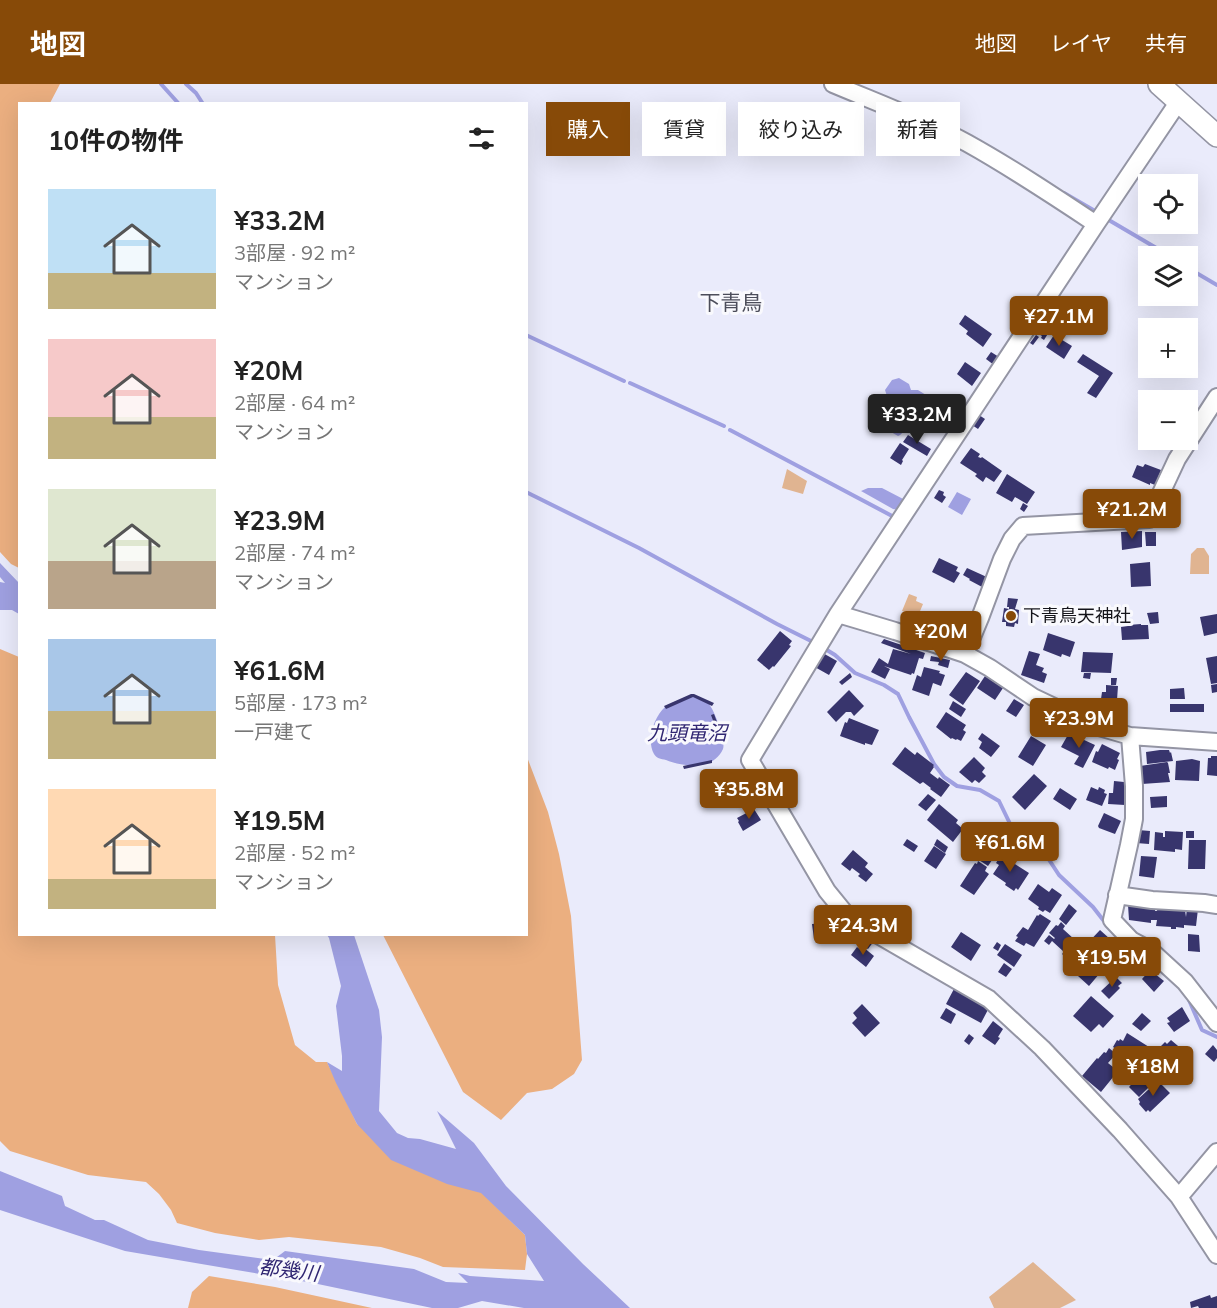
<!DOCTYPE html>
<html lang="ja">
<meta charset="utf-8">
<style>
:root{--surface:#fff;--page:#f6f6f6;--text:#222;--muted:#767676;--accent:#874a08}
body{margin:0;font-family:Mulish,"Noto Sans JP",sans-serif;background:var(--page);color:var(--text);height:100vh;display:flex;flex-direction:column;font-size:22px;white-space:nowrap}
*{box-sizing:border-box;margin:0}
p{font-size:20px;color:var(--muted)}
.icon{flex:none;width:33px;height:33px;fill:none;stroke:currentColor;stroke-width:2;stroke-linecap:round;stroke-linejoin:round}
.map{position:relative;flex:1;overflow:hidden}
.drawer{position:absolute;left:18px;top:18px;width:510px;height:834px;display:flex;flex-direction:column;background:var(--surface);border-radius:0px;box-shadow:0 6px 24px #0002}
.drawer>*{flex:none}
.banner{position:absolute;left:546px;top:18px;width:570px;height:54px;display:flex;gap:12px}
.tools{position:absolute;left:1138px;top:90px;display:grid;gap:12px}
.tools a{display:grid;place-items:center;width:60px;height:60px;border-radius:0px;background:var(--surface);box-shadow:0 6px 24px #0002;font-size:30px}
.price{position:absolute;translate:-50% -51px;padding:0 14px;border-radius:6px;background:var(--accent);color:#fff;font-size:20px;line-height:39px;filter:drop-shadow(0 2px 3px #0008)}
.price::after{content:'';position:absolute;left:50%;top:36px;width:18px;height:14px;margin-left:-9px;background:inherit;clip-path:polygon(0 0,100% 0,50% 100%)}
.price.selected{background:#222;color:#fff}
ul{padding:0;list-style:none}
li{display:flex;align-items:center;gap:18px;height:150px;padding:0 30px}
li span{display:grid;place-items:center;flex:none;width:168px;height:120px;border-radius:0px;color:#555}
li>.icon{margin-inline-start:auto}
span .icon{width:72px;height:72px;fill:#fffc;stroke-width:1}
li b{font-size:26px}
h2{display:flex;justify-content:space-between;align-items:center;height:72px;padding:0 30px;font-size:26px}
.tag{padding:0 21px;border-radius:0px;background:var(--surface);box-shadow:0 6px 24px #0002;font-size:21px;line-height:54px}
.tag.selected{background:var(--accent);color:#fff}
header{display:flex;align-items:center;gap:36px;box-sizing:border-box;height:84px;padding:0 30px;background:var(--accent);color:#fff}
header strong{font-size:28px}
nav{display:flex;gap:33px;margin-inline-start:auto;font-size:21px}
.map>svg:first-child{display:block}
.green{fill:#e0b491}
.forest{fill:#ebaf80}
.water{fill:#9fa0e1}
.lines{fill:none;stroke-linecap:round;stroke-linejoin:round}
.stream{stroke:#9fa0e1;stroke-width:4}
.building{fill:#38356d}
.minor-casing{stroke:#9495a4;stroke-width:20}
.major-casing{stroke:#9495a4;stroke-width:24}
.minor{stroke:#fff;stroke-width:16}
.major{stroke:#fff;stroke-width:21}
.poi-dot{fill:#874a08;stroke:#f9f9fd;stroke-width:2}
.labels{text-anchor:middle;stroke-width:6;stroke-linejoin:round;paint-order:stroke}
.poi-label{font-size:18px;fill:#14141a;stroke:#f9f9fd;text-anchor:start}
.water-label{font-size:20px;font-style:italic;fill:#302672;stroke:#f9f9fd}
.quarter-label{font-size:21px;fill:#4c4d5a;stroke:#f9f9fd}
</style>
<header>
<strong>地図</strong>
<nav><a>地図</a><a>レイヤ</a><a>共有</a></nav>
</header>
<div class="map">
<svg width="1217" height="1224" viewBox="0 0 1217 1224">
<rect width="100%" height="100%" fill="#eaebfb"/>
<path class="green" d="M787,385L807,397L803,410L782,404Z
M1197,464H1204L1209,472V490H1190L1191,470Z
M909,510L917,513L916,517L923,520L918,532L902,527Z
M1033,1178L1076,1216L1060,1224H994L989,1213Z"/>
<path class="forest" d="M0,0H60L50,19L20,20L19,484L11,480L0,468Z
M0,565L19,573L20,850L275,851L278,901L295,961L316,978H327L357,1040L481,1108L525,1151L527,1170L525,1186L443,1183L420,1174L381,1163L289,1153L259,1156L215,1149L177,1139L171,1126L159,1110L146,1098L88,1091L10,1067L0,1057Z
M527,673L548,728L559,770L571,832L582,976L574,990L552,1005L527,1009L501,1036L463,1008L383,851L526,850Z
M209,1192L275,1203L372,1224H188L192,1208Z"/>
<path class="water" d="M899,294L909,300L911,306H918L926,311L928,320L922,329C913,329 907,328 903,319H898L887,312L885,306L892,296Z
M880,312H884L890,315L891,319H895L901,323L902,327L905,326L911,330L912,335L908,341L904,342C905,346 902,351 898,352L891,348V345H888L880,340V337H877L870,332C870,327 873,324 877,322L876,319Z
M868,404H882L907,417L898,426L893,425L861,407Z
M957,408L971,415L962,431L948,423Z
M0,479L19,499V530L12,526H0V498L5,499L0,493Z
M691,612C697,613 702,614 708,619C714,624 726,658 723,665C713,687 684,683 666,676C661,675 656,674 654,670C646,656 654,633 665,623C672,618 683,615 691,612Z
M327,851H354L379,926L382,953L379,1027L397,1049L408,1054L420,1055L456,1065L437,1027L474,1059L506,1102L583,1180L630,1224H524L482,1217L458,1224H432L313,1199L125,1167L0,1126V1087L62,1112L65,1122L95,1136H104L148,1156L199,1166L273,1176L285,1167L414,1185L446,1198L468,1199L458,1189L470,1192L544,1197L527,1170L525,1151L481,1109L447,1100L391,1076L357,1040L336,999L327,978L342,987V972L336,922L341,902L329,854Z"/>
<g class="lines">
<path class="stream" d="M161,0L179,20
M186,0L196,9L203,20
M1064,109L1095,127
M1107,135L1170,172
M1188,184L1217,201
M526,251L624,297
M630,299L724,342
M730,346L894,433
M526,408L639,464L777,540L815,559
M822,563L835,571L855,589L884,601L898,610L909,633L934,680L944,693L957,702L980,706L999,717L1014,748L1033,762L1042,765L1059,791L1093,823L1107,841
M1134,866L1150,877
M1189,916L1202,946L1217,953"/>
</g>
<path class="building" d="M965,231L992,250L983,263L966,250L968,247L959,240Z
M1041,242L1049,248L1044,256L1041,254L1042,252L1037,249Z
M1036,251L1039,253L1033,261L1030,259Z
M1054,251L1072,262L1064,275L1046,263Z
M991,268L999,273L994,281L986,275Z
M1083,270L1113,289L1096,314L1087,309L1099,292L1077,278Z
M965,278L981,289L972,302L957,290Z
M979,331L985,335L978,345L972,341Z
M908,351L931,365L927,372L903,358Z
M900,359L909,365L902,376L903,377L901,381L890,374Z
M971,364L980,370L978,373L981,374L982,373L1002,387L994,398L986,393L983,398L975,392L977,390L960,379Z
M1145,380L1161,386L1155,401L1150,399V401L1132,393L1137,381L1143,383Z
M1007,390L1035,408L1027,420L1015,413L1012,418L996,409Z
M939,406L944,408L943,411L946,413L942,419L934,414Z
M1023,419L1028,422L1024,428L1020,425Z
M1142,447V463L1122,466L1121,448Z
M1145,448H1156V462H1146Z
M939,474L958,483L956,487L960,489L954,499L932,488Z
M1150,478L1151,502L1131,503L1130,480Z
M967,484L989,494L984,504L969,496L970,495L963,491Z
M1008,514L1018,515L1015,525L1019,526L1018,540L1015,539L1014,543L1006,542V538H1002L1004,524L1009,525V523H1007Z
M1158,528L1159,539L1150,540L1147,529Z
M1217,530V549L1204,552L1200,533Z
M1141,540V541H1148L1149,555L1122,556L1121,543L1128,542V541Z
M780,547L792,557L789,561L791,562L774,583L773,582L769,586L757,576Z
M1048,549L1075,558L1070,573L1062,570L1061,573L1043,566Z
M884,555L925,569L923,575L919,574L914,590L912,589L911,591L884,582L890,585L885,595L871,588L879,574L888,580L893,565L911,570L881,559Z
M1029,567L1040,570L1036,581L1044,584L1042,588L1047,590L1044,599L1021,591Z
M821,568L837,577L829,591L813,582Z
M1083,568L1113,569L1111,589L1081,588Z
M931,572L950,576L948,584L938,581L939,578L930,577Z
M1217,572V599L1211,600L1206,574Z
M924,583L940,587L939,589L945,591L941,602L933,599L929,612L912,606L917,591L921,593Z
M966,588L980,597L963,621L949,611Z
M850,589L852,593L842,601L839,598Z
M1084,589H1091L1090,595L1083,594Z
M985,592L1003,604L995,616L977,604Z
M1111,594H1117L1116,601H1111Z
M1217,600V608L1212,609L1211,601Z
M1106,601L1118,602L1116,630H1114L1113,637H1104L1103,622H1100L1102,608H1106Z
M1184,604L1185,615H1170V605Z
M849,606L864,622L854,632L851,628H846L836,638L827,628Z
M691,610H694L714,619L712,622L693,613L666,625L664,622Z
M1014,615L1024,621L1016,633L1006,627Z
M953,617L966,625L961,633L949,625Z
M1170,620H1204V628H1170Z
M946,628L966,641L963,646L966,648L961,657L957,655L956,656L952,654L951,655L936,643Z
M714,630L724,657L721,658L711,631Z
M1044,632L1063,643L1057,653L1038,642Z
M849,634L879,646L872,661L865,659V661L840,652L845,638L847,639Z
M982,649L1000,662L991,673L979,664L982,658L978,655Z
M1069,649L1095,661L1083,684L1074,680L1079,672L1061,663Z
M1031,652L1046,661L1033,682L1018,673Z
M1102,660L1120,669L1117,675L1119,676L1115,686L1109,683L1108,685L1092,678L1096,667L1098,668Z
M905,663L915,671L917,668L934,681L933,682L934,683L930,689L938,695L939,693L950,701L941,713L930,705L931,704L923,698L920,700L892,680Z
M1160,666H1169L1170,669L1171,668L1173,677L1147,680L1146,668Z
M1211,672H1217V692L1207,691L1208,674H1211Z
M974,673L985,684L982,688L986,692L979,699L975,696L972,699L959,688Z
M1192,675L1200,677L1199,697L1175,696L1176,677Z
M712,676V679L684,685L683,682Z
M1167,678L1168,679L1170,689H1168L1170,698L1142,700L1140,682Z
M1034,690L1047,702L1025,726L1012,713Z
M1114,697L1124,698L1125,721L1108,720L1109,709H1113Z
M1091,703L1098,706L1099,703L1105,706L1104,709L1107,710L1102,722L1086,716Z
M1060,704L1077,715L1070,726L1053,715Z
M928,710L936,716L926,727L918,721Z
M1167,712V723L1151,724L1150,713Z
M939,720L958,736L956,739L963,745L953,758L927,736Z
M754,725L761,736L743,747L738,738L739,737L737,734Z
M1104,729L1121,737L1115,750L1099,744L1098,742Z
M1138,746L1150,747L1149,760L1136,759Z
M1165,747L1183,748L1182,766L1175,765V768L1154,766L1155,748L1163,749V753H1165Z
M1186,747H1194V754H1186Z
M994,753L1003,760L988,782L979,776Z
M907,755L918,762L914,768L903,761Z
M937,755L948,763L945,769L934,761Z
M1189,756H1206L1205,785H1188Z
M934,762L946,770L936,785L924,777Z
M853,766L868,779L865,783L873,790L866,798L858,792L860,790L852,784L850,787L841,780Z
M1001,771L1029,789L1018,806L1016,804L1014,807L1005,801L1006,799L993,790L999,781L996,779Z
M1141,772L1157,773L1154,794L1139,792Z
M978,777L987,783L985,787L989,790L974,811L960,802L975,779L977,780Z
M1038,800L1049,808L1052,804L1062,811L1050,829L1045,826L1043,828L1038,825L1039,823L1028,815Z
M1069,820L1077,827L1066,841L1059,835Z
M1128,821H1155V827H1157L1158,822L1185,826L1186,833L1187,824L1198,825L1196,842L1184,841V844L1176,843V845H1171V843L1156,842L1157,836H1151V839L1129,836Z
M1040,830L1051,837L1034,863L1026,859L1024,862L1015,857L1018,853L1016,852L1023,843L1028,846L1037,831L1038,832Z
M835,838L837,853L822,857V854L814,855L812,840Z
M1061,838L1065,842L1063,845L1086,866L1075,878L1070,874L1068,875L1062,870L1064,868L1052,857L1049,861L1044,857L1049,851L1054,855L1055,854L1049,849L1056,841L1058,842Z
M849,843L856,852L848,859L841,850Z
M1100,846L1110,855L1105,861L1115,870L1102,883L1093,873L1087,879L1081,874L1087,867L1091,871L1085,862Z
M961,848L981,861L971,877L951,863Z
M1188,850L1199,851L1200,868L1188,867Z
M867,852L874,857L868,865L861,861Z
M997,858L1001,861L998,867L993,864Z
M1005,860L1022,871L1014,883L997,871Z
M857,863L861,866L863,863L874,872L866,883L851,871Z
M1004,879L1012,885L1006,893L998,888Z
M1089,880L1100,889L1089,902L1078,892Z
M1150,886L1164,897L1154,908L1142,895Z
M1116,893L1122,899L1118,902L1120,904L1109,915L1101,907Z
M955,903L991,920L981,939L946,920Z
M1091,912L1114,932L1103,944L1099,940L1091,948L1073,932Z
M862,920L880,939L865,953L852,939L857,934L853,929Z
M1182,923L1190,937L1174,948L1167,939L1170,938L1167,934Z
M946,924L956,930L951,940L940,934Z
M1142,929L1151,937L1141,947L1132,940Z
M993,937L1003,945L998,953L1000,954L995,961L982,952Z
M1127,949L1149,963L1148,966L1152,969L1145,981L1139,977L1138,979L1113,963L1117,956L1119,957L1120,955L1123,957Z
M969,950L974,954L969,961L964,957Z
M1171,956L1191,973L1189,974L1192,976L1183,986L1174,982L1159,969L1163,965L1160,963L1165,958L1167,960Z
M1213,961L1217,966V974L1214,978L1205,970Z
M1109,964L1116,970L1108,979L1118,987L1101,1008L1082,992L1097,974L1098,975L1104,968L1106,969Z
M1144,990L1153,999L1139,1013L1129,1003L1140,991L1141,992Z
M1158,997L1170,1009L1150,1028L1148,1026L1146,1028L1139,1020L1140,1018L1138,1015Z
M1210,1211L1211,1214L1217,1212V1224H1199L1198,1222L1191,1224L1190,1218Z"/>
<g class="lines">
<defs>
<path id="minor" d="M833,0C878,19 924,36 967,59C1012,84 1054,112 1096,140
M1179,17L1096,140L838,530L750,676L827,807L849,834L989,915L1042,964L1120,1046L1179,1113L1217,1171
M838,530L895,547L965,570L990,584L1033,613L1092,641L1130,652L1217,658
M965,570L980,534L1002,475L1012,455L1023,442L1149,435L1177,375L1217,313
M1130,652L1134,702V735L1129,761L1112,836L1131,856L1150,866L1185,898L1217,939
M1117,811L1152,816L1204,819L1217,821
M1179,1113L1217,1068"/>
<path id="major" d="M1159,0L1217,52"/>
</defs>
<use href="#minor" class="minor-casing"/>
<use href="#major" class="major-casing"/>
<use href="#minor" class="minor"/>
<use href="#major" class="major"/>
</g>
<circle class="poi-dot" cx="1011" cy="532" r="6"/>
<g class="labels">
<g class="poi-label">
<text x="1023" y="538">下青鳥天神社</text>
</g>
<g class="water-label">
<text x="687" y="656">九頭竜沼</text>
<text transform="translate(289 1186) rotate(7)" y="7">都幾川</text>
</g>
<g class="quarter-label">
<text x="731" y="226">下青鳥</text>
</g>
</g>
</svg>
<div class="tools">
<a><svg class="icon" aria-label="locate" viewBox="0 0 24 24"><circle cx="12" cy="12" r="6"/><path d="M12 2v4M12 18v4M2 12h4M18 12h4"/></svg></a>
<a><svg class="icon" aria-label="layers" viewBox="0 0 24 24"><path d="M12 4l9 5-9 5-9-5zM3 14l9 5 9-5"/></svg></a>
<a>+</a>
<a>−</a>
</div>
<b class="price" style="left:1059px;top:263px">¥27.1M</b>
<b class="price selected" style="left:917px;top:361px">¥33.2M</b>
<b class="price" style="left:1132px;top:456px">¥21.2M</b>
<b class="price" style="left:941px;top:578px">¥20M</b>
<b class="price" style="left:1079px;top:665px">¥23.9M</b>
<b class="price" style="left:749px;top:736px">¥35.8M</b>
<b class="price" style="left:1010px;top:789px">¥61.6M</b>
<b class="price" style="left:863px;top:872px">¥24.3M</b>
<b class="price" style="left:1112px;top:904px">¥19.5M</b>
<b class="price" style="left:1153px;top:1013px">¥18M</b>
<div class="banner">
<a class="tag selected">購入</a>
<a class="tag">賃貸</a>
<a class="tag">絞り込み</a>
<a class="tag">新着</a>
</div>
<section class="drawer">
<h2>10件の物件<svg class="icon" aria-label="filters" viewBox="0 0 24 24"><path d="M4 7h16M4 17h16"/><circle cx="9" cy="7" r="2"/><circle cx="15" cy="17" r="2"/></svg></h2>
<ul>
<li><span style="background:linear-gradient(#bfe0f5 70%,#c2b280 0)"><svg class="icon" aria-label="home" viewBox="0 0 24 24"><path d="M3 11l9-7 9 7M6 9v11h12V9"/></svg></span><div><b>¥33.2M</b><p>3部屋 · 92 m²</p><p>マンション</p></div></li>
<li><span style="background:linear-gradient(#f6c9c9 65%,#c2b280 0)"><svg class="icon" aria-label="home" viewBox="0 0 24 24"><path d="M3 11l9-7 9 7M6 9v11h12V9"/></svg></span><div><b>¥20M</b><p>2部屋 · 64 m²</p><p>マンション</p></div></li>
<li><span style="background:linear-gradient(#dfe7d0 60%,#b9a48a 0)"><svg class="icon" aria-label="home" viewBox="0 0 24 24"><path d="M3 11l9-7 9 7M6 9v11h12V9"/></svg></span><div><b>¥23.9M</b><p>2部屋 · 74 m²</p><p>マンション</p></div></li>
<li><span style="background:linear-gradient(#a9c7e8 60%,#c2b280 0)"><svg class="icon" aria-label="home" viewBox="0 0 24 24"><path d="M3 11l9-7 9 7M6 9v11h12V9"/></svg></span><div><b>¥61.6M</b><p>5部屋 · 173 m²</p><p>一戸建て</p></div></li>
<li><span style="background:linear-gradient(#ffd9b3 75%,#c2b280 0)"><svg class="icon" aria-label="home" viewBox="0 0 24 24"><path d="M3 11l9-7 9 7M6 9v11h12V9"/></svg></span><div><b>¥19.5M</b><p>2部屋 · 52 m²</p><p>マンション</p></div></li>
</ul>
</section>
</div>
